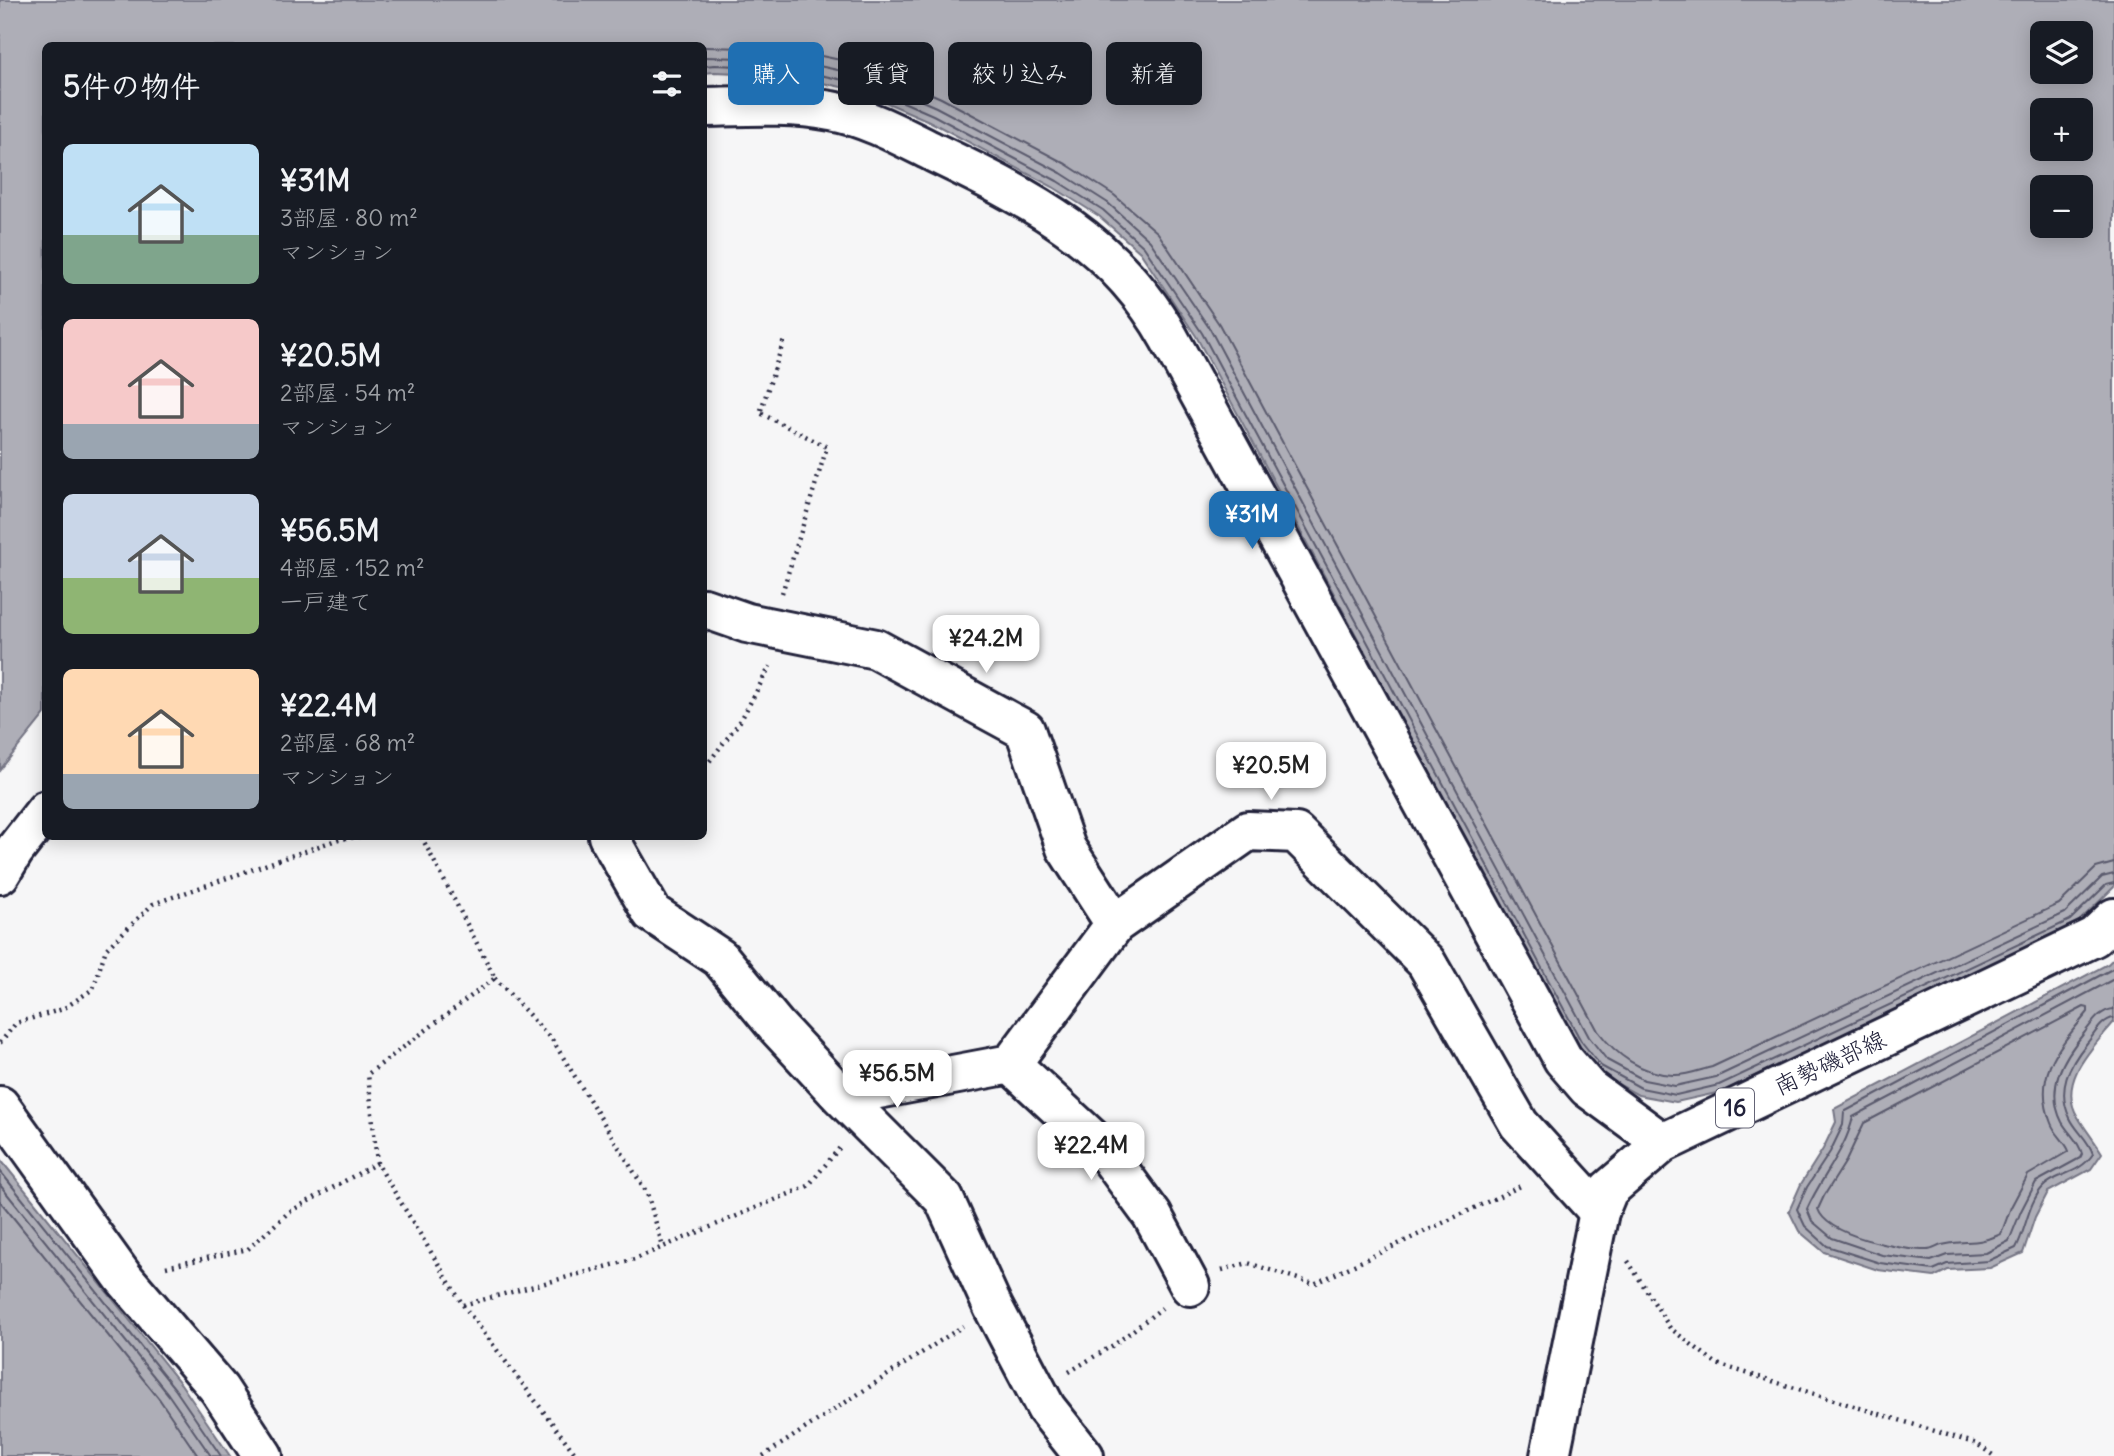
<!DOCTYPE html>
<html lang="ja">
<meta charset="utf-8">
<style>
:root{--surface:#171b24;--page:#20242c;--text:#f1f3f6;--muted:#9ea1a6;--accent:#1f6fb2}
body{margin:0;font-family:Delius,"Klee One",sans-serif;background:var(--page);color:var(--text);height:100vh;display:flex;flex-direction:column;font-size:26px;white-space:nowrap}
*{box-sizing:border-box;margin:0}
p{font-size:23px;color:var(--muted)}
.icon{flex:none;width:38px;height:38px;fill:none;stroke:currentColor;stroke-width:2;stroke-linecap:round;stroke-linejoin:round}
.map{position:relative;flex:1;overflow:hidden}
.drawer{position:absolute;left:42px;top:42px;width:665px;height:798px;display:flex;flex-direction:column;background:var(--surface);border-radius:10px;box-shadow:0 4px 18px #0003}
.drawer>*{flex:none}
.hud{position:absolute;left:728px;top:42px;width:665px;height:63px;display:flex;gap:14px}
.controls{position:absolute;left:2030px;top:21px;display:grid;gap:14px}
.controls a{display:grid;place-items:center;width:63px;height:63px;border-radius:10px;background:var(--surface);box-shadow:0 4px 18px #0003;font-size:35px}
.price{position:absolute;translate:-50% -60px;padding:0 16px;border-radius:14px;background:#fff;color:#222;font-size:23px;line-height:46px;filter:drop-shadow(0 2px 4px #0008)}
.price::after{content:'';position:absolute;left:50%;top:42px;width:21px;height:16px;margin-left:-10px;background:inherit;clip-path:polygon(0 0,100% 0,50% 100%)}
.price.selected{background:var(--accent);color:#fff}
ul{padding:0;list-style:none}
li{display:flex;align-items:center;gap:21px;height:175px;padding:0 21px}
li span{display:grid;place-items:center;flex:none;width:196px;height:140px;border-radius:10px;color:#555}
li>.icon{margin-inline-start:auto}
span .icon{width:84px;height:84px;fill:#fffc;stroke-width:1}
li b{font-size:30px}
h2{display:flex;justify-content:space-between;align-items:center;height:84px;padding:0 21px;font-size:30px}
.pill{padding:0 24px;border-radius:10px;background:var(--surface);box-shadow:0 4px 18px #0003;font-size:24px;line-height:63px}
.pill.selected{background:var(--accent);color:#fff}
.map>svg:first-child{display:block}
.water{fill:#aeaeb7;stroke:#767685;stroke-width:2;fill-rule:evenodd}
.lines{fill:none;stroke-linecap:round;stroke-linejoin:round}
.shore{stroke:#5a5a6d;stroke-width:2}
.minor-casing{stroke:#22223b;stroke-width:44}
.major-casing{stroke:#22223b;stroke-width:44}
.path{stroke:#22223b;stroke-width:4.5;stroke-dasharray:2 5;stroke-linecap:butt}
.minor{stroke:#fff;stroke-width:38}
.major{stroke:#fff;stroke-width:38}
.labels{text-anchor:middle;stroke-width:7;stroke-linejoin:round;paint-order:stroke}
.shield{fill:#fff;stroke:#646476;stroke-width:2}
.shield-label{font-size:23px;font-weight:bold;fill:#22223b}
.street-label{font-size:24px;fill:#22223b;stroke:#fff}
</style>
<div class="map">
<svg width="2114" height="1456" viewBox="0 0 2114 1456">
<rect width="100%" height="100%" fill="#f6f6f7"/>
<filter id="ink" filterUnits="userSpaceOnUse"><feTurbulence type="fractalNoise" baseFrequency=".0143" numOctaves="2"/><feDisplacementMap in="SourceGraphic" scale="14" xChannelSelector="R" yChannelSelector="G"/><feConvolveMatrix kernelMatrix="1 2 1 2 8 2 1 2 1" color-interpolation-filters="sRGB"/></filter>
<g filter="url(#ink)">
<path class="water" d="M0,0H2114V887L2074,926L1721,1092L1676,1102L1638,1095L1596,1072L1576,1046L1196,336L1140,252L1099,216L1053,187L929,121L860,91L785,75L715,72L704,73V46H46L45,714L0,770ZM2042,33H2081V72H2042ZM2042,110H2081V149H2042ZM2042,187H2081V226H2042Z
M2114,958V1022C2093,1047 2056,1082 2078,1117C2085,1129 2094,1140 2102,1153L2091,1169L2048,1192L2035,1217L2023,1253L1990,1268L1948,1270L1934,1277L1878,1270L1824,1252L1799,1231L1789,1211L1801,1184L1823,1149L1836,1122L1834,1109L2108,964Z
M0,1159L181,1384L230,1456H0Z"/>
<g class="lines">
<path class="shore" d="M704,47L788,49L869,66L941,98L1066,164L1114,195L1158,233L1219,324L1598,1031C1616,1055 1642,1074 1673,1075C1686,1076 1700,1070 1712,1067L2059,904L2096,868L2114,863
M704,57L787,59L865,76L936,107L1061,173L1108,203L1150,241L1210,329L1589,1037L1607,1060L1644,1080L1675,1086L1716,1077L2065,913L2102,877L2114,874
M704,66L715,65L787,68L862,84L933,115L1057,181L1103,210L1144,247L1202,333L1581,1041L1601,1066L1641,1088L1676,1095L1719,1085L2070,920L2106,885L2114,883
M2114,968L1844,1112L1843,1125L1830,1152L1807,1187L1797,1209L1805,1226L1827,1246L1880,1263L1933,1270L1947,1264L1988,1261L2016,1248C2026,1230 2028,1203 2043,1187C2056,1173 2079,1175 2093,1154C2089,1140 2076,1131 2070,1118C2056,1090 2069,1065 2087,1043C2094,1035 2102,1019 2114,1018
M2114,979L1853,1117C1846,1150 1821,1177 1807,1209L1812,1221L1832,1238L1882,1255L1931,1261L1947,1255L1986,1253L2009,1241L2021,1211L2036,1182L2080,1158L2082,1154C2079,1141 2068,1133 2062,1122C2045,1088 2063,1058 2085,1032C2093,1022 2100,1010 2114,1009
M2084,1007L2088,1008V1012C2059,1047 2032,1075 2051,1123C2055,1134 2065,1141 2069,1151L2028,1175L2011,1207L2001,1234C1976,1246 1966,1239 1942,1245C1937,1246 1933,1250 1927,1250C1901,1250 1827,1236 1818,1209L1824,1196L1846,1161L1864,1123Z
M0,1171L175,1389L221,1456
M0,1185L168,1394L211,1456
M0,1201L160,1400L198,1456"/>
<defs>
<path id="minor" d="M704,107C746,106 790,103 831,111C867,117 903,137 935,153C1031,199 1115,241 1169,338L1563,1059L1588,1088L1663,1143
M704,608L747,623L876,649L1025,730L1066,848L1115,924
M608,836L652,913L720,958L776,1026L841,1096L944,1199L993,1307L1046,1408L1084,1456
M0,874L14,851L46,810
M1011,1064L1105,1151L1152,1215L1190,1286
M841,1096L1011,1064L1115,924L1248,831L1296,833L1426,962L1519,1124L1599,1212
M0,1106L123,1277L219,1389L263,1456"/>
<path id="major" d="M1550,1456L1599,1212L1608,1190L1663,1143L2094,937L2114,918"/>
</defs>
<use href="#minor" class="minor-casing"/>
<use href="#major" class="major-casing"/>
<path class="path" d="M782,593L827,447L760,413L785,337
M704,765L709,762L741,720L770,666
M495,978L553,1041L647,1193L663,1247
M0,1043L16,1023L63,1009L93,989L106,949L153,904L339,839L368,836
M377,1163L368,1074L495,978L421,836
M1628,1261L1670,1328L1717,1364L1977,1444L1994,1456
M166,1267L248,1249L289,1212L377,1163L463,1305L577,1456
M1222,1270L1248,1263L1314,1284L1523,1185
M463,1305L635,1259L663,1247L808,1186L841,1146
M1069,1372L1115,1344L1162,1308
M763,1456L963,1326"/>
<use href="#minor" class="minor"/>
<use href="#major" class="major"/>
</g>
</g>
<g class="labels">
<rect class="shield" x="1716" y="1088.5" width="38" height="39" rx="5"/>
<g class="shield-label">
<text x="1735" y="1116">16</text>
</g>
<g class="street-label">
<text transform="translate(1830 1063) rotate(-25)" y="8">南勢磯部線</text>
</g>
</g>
</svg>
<div class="controls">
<a><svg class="icon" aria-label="layers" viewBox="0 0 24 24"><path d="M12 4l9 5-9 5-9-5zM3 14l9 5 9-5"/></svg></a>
<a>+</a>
<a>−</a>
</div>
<b class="price selected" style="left:1252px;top:551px">¥31M</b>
<b class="price" style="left:986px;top:675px">¥24.2M</b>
<b class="price" style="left:1271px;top:802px">¥20.5M</b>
<b class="price" style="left:897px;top:1110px">¥56.5M</b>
<b class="price" style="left:1091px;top:1182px">¥22.4M</b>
<div class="hud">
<a class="pill selected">購入</a>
<a class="pill">賃貸</a>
<a class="pill">絞り込み</a>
<a class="pill">新着</a>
</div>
<section class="drawer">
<h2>5件の物件<svg class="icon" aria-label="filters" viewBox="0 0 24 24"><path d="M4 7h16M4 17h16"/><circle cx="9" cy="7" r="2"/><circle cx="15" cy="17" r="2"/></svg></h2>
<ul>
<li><span style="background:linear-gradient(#bfe0f5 65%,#7fa58c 0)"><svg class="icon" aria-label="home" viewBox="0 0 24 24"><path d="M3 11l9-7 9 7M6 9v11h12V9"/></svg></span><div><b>¥31M</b><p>3部屋 · 80 m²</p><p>マンション</p></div></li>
<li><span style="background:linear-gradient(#f6c9c9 75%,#9aa5b1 0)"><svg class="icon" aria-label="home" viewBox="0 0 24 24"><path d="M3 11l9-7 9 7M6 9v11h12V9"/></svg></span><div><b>¥20.5M</b><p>2部屋 · 54 m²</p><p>マンション</p></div></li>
<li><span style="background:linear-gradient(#c9d6e8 60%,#8fb573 0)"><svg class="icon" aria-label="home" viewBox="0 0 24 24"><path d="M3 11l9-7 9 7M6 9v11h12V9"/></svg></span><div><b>¥56.5M</b><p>4部屋 · 152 m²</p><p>一戸建て</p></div></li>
<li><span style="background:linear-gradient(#ffd9b3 75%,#9aa5b1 0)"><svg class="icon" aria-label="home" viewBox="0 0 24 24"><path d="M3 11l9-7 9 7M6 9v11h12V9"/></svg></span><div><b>¥22.4M</b><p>2部屋 · 68 m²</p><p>マンション</p></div></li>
</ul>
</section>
</div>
